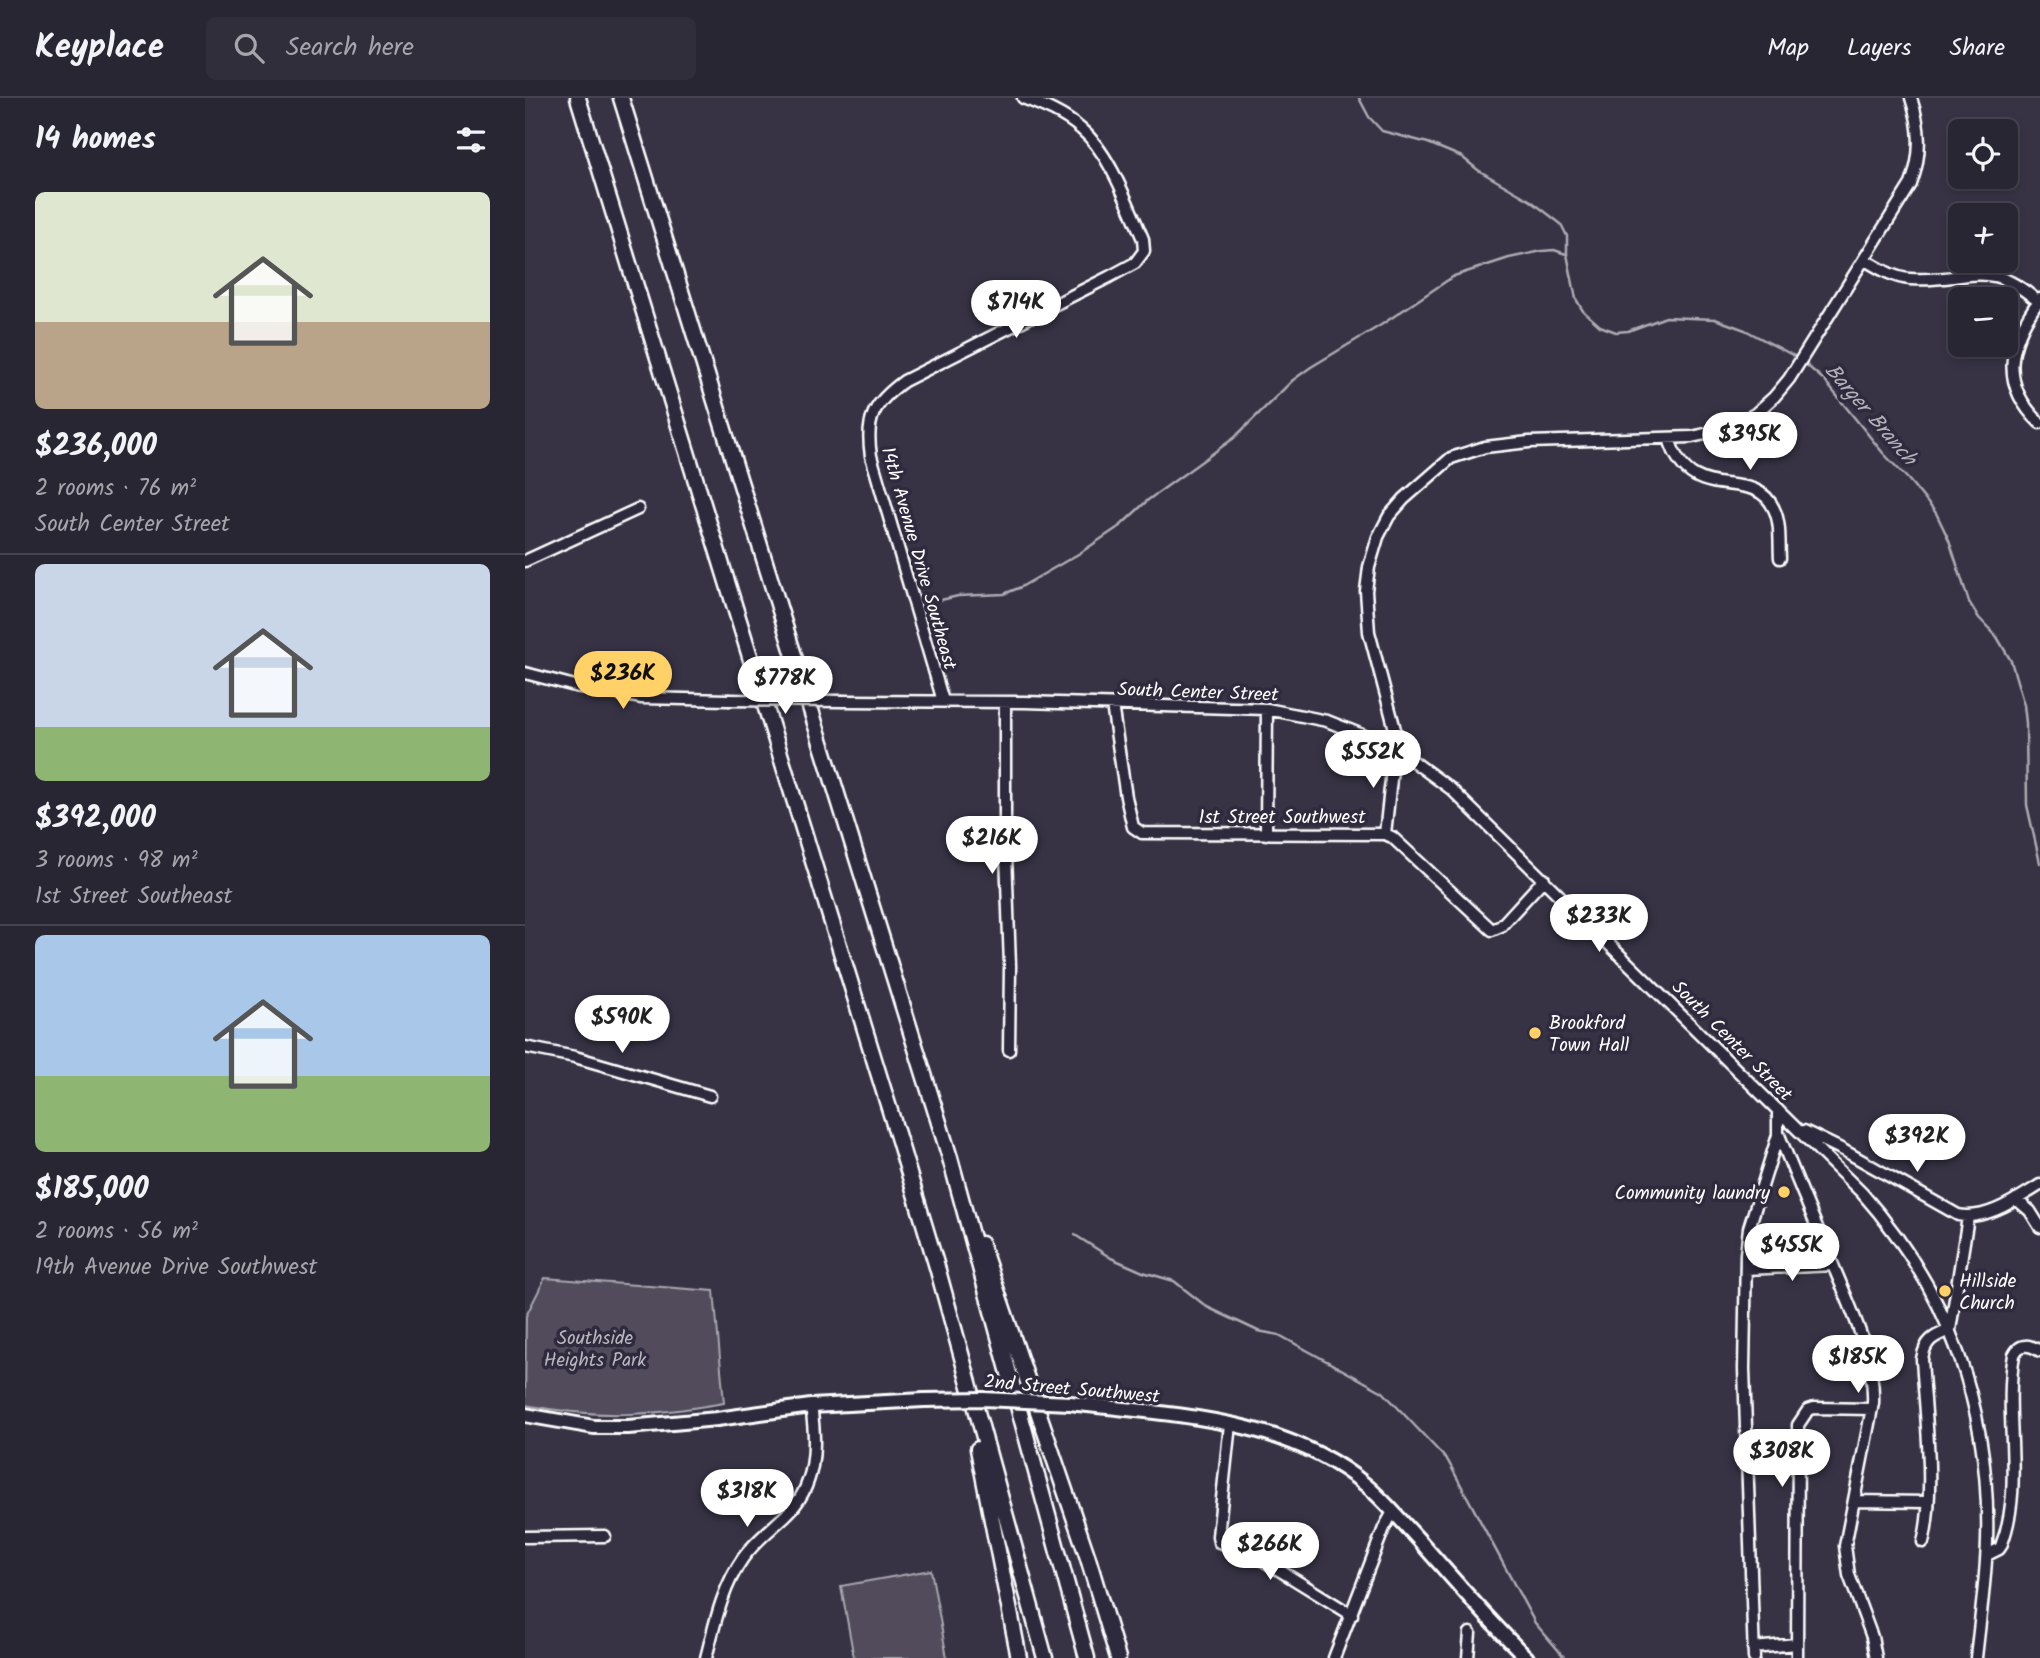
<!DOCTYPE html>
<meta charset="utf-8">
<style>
:root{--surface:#292634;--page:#312e3c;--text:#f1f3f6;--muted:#a5a5ac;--line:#45434f;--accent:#ffd166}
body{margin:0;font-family:Kalam,sans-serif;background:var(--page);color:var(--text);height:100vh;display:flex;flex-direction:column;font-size:26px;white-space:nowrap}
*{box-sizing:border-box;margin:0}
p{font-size:23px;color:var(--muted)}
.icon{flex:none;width:38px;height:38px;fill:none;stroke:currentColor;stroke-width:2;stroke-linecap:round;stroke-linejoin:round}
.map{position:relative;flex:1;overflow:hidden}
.sheet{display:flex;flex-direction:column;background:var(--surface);width:525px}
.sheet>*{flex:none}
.fabs{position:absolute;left:1423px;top:21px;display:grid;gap:14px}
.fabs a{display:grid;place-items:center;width:70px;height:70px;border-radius:10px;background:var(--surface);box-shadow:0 4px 10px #0003,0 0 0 2px var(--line);font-size:35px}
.price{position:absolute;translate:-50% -60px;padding:0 16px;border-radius:24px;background:#fff;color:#222;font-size:23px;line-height:46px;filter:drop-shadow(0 2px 4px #0008)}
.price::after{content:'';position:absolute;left:50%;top:42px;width:21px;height:16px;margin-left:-10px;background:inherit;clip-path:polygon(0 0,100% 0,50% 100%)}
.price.selected{background:var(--accent);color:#111}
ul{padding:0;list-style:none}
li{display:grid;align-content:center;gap:14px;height:371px;padding:0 35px}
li+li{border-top:2px solid var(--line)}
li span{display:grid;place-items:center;height:217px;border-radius:10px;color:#555}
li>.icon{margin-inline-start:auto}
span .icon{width:126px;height:126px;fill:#fffc;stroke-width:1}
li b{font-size:30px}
h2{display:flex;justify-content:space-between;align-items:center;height:84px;padding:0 35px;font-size:30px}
header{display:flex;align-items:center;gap:42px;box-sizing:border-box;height:98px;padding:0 35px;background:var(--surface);border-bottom:2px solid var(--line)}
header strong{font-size:33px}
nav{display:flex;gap:38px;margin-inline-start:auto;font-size:24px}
.search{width:490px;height:63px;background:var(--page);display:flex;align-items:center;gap:18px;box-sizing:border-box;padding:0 24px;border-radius:10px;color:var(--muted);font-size:26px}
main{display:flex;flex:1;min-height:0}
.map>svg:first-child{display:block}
.green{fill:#514c5c;stroke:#a8a6ae;stroke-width:2}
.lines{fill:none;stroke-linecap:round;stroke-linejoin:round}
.stream{stroke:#adabb2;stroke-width:2.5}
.minor-casing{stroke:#fff;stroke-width:15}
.major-casing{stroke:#fff;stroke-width:18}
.highway-casing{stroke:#fff;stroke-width:19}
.minor{stroke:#2f2a3d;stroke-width:10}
.major{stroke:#2f2a3d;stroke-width:12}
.highway{stroke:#2f2a3d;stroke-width:14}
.minor-bridge-casing{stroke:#fff;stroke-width:15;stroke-linecap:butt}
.major-bridge-casing{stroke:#fff;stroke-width:18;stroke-linecap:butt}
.minor-bridge{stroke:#2f2a3d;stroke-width:10}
.major-bridge{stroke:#2f2a3d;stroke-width:12}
.poi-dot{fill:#ffd166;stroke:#2f2a3d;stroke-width:2.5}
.labels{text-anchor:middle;stroke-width:7;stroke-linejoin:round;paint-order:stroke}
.street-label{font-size:19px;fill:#fff;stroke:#2f2a3d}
.poi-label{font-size:19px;fill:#fff;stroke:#2f2a3d;text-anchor:start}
.park-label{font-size:19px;fill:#b9b7be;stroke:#2f2a3d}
.water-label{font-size:21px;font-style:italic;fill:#b4b2b9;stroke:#2f2a3d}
</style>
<header>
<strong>Keyplace</strong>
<div class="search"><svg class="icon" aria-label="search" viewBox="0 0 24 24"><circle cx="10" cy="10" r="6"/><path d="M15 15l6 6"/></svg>Search here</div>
<nav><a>Map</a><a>Layers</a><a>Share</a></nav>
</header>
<main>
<section class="sheet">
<h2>14 homes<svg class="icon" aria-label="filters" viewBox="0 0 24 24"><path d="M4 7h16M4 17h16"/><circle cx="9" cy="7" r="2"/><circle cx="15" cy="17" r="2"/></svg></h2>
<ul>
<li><span style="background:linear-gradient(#dfe7d0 60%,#b9a48a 0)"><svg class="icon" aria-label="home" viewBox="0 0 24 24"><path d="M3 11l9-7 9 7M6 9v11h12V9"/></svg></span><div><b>$236,000</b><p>2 rooms · 76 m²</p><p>South Center Street</p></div></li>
<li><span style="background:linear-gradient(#c9d6e8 75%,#8fb573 0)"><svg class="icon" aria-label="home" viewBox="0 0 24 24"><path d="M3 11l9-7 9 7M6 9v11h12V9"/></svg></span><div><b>$392,000</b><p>3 rooms · 98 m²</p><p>1st Street Southeast</p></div></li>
<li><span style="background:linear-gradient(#a9c7e8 65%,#8fb573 0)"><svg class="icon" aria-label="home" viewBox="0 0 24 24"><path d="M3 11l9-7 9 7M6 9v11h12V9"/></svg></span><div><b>$185,000</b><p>2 rooms · 56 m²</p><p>19th Avenue Drive Southwest</p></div></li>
</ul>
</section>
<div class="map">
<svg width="1515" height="1560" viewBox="0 0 1515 1560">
<rect width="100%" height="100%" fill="#373345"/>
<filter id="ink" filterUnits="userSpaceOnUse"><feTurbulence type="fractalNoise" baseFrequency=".0143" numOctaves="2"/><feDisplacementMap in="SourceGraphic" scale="14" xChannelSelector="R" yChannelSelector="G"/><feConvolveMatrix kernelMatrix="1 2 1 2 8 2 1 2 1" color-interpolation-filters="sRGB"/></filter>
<g filter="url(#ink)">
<path class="green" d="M20,1180L189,1193L199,1305C124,1318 75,1321 0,1307L1,1218Z
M406,1472L422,1560H329L316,1488Z"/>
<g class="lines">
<path class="stream" d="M834,0L844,19L857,33L903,45L937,59L953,72L1006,103L1036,126L1042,138V156L1051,201L1058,213L1075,228L1091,234L1103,233L1141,219L1190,221L1220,232L1273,260
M1278,264L1299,282L1358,355L1383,381L1411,415L1424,442L1444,504L1454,520L1472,539L1486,563L1499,607L1501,625L1502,707L1515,765
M416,502L433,498L479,496L496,489L555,455L595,428L623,402L709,340L768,282L786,269L856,227L929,178L984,160L1017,153L1029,152L1041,156
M550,1137L586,1160L618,1174L649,1183L682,1209L733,1233L754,1237L858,1294L923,1363L1010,1525L1040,1560"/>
<defs>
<path id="minor" d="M1340,162C1354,170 1369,180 1385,181C1445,185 1461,157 1515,205
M1515,201C1484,244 1473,285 1515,325
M1144,340C1165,413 1229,365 1249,411C1256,425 1254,445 1255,460
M0,463L113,411
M0,575L50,588L117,600L203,602
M318,603L499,604L742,611L802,623L870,650L926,691L1337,1095C1424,1193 1466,1311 1462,1443C1461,1482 1455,1521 1451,1560
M418,603L346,358C340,320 349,305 379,283L584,179L610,165L619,153L618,141C603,107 585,55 556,31C539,16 519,8 498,0
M480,604V727L485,868L484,952
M587,607L601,699L608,729L617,735L860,736L867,739L967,832L976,828L1019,781
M741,736L742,611
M860,736L871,635L844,534L841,493L844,469L853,439L864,418L879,401L926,360L960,349L1004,344L1167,339L1202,331L1230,316L1249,299L1264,281L1386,86C1397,56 1396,30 1386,0
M0,949L50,959L185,998
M1279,1033L1318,1052L1433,1117C1461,1123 1492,1101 1515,1087
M1254,1037C1272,1082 1291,1127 1310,1172C1327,1213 1350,1260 1348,1305L1320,1448L1324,1477L1347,1539L1351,1560
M1491,1101L1505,1113L1515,1129
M1221,1171L1308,1167
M705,1326L693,1438L694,1444L728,1456L827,1517
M1221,1369L1272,1367
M1329,1403L1402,1404
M0,1439L80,1438
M1398,1444C1411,1394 1400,1314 1397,1261C1400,1242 1409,1238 1425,1232L1443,1119
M1462,1457L1474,1451L1476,1448C1500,1387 1478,1320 1489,1257C1495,1244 1505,1247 1515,1253
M1228,1550L1271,1546
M181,1560C190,1525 197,1490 218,1460C230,1443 245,1432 260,1418C292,1389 292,1347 286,1308
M809,1560L859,1430L868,1414
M943,1560L945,1535
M1229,1560L1219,1271L1221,1156L1224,1130L1253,1037V1012
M1272,1560L1273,1327L1283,1312L1289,1310L1347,1311"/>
<path id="major" d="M545,1305C646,1317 761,1319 842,1388C861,1404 877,1424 894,1442C929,1482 964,1523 1002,1560
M0,1317L69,1329H103L192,1321L286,1308L399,1302"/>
<path id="highway" d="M53,0L373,1039L412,1169L520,1560
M96,0L425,1060L562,1560
M456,1146L562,1457L593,1560
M453,1351L494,1560"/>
</defs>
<use href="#minor" class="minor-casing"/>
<use href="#major" class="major-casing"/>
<use href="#highway" class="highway-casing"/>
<use href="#minor" class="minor"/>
<use href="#major" class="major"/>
<use href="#highway" class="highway"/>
<defs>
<path id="minor-bridge" d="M203,602L318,603"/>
<path id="major-bridge" d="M399,1302L458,1301L545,1305"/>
</defs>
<use href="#minor-bridge" class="minor-bridge-casing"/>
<use href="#major-bridge" class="major-bridge-casing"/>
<use href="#minor-bridge" class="minor-bridge"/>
<use href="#major-bridge" class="major-bridge"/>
</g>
</g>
<g class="poi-dot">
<circle cx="1010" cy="935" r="7"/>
<circle cx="1259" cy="1094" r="7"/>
<circle cx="1420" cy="1193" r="7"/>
</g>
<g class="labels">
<g class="street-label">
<text transform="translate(395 460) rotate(74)" y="7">14th Avenue Drive Southeast</text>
<text transform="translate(673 593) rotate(2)" y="7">South Center Street</text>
<text x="757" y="725">1st Street Southwest</text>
<text transform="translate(1208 942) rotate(45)" y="7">South Center Street</text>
<text transform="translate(547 1290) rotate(5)" y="7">2nd Street Southwest</text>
</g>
<g class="poi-label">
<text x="1024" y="931">Brookford<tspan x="1024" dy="22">Town Hall</tspan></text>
<text x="1245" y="1101" text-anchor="end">Community laundry</text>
<text x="1434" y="1189">Hillside<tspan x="1434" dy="22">Church</tspan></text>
</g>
<g class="park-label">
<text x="70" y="1246">Southside<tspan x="70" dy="22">Heights Park</tspan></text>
</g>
<g class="water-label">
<text transform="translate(1346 316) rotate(49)" y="7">Barger Branch</text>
</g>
</g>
</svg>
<div class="fabs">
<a><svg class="icon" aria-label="locate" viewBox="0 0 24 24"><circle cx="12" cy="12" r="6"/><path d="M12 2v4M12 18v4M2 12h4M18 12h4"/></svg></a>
<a>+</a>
<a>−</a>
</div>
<b class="price" style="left:491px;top:242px">$714K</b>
<b class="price" style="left:1225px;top:374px">$395K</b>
<b class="price selected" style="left:98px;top:613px">$236K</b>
<b class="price" style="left:260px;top:618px">$778K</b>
<b class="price" style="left:848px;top:692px">$552K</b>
<b class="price" style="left:467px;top:778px">$216K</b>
<b class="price" style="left:1074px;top:856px">$233K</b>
<b class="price" style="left:97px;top:957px">$590K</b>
<b class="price" style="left:1392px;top:1076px">$392K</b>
<b class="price" style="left:1267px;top:1185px">$455K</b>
<b class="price" style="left:1333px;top:1297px">$185K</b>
<b class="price" style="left:1257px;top:1391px">$308K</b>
<b class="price" style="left:222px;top:1431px">$318K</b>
<b class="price" style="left:745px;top:1484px">$266K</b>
</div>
</main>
